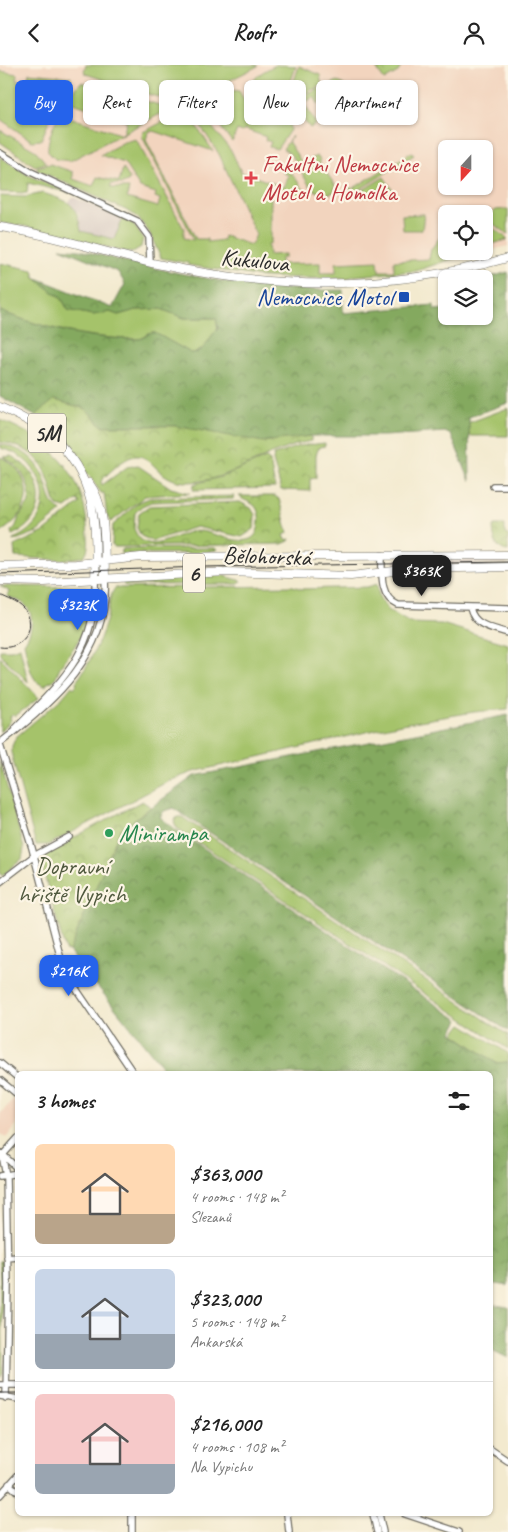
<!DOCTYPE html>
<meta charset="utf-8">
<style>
:root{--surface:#fff;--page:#f2f2f2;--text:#222;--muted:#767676;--line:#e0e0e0;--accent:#2563eb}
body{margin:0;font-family:Caveat,sans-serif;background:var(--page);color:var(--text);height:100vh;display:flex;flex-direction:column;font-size:19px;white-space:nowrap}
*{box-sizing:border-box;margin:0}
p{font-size:16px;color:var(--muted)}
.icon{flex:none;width:28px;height:28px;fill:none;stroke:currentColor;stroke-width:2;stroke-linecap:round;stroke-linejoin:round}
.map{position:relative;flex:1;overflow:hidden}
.side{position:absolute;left:15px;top:1006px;width:478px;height:445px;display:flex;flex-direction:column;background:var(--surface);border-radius:8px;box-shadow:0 1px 4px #0004}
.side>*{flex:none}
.hud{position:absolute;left:15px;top:15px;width:479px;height:45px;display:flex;gap:10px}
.needle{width:32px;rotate:201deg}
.controls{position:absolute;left:438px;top:75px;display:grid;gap:10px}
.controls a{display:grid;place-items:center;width:55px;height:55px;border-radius:8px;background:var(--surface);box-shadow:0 1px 4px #0004;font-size:25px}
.price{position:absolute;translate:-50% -42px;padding:0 11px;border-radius:10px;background:var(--accent);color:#fff;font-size:16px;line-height:32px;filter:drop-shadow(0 1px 2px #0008)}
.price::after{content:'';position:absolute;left:50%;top:30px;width:15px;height:11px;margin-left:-8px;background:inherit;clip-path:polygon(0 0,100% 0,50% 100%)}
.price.current{background:#222;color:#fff}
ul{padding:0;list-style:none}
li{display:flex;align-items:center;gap:15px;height:125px;padding:0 20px}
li+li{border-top:1px solid var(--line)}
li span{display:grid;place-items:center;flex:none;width:140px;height:100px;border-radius:8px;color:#555}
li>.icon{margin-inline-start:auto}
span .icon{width:60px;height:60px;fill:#fffc;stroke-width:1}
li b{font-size:21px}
h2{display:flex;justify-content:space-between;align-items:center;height:60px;padding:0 20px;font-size:21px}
.pill{padding:0 18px;border-radius:8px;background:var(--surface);box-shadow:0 1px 4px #0004;font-size:18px;line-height:45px}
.pill.current{background:var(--accent);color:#fff}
header{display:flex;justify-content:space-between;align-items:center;height:65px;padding:0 20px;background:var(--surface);font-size:22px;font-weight:800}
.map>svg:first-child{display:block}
.built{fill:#f2d4be;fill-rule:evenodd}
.industrial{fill:#cfc0ba}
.green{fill:#a5c36a;stroke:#68774a;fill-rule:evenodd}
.forest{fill:url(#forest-crowns);stroke:#586a44}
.park{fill:url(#park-crowns);stroke:#68774a}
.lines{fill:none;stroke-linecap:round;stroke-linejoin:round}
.minor-casing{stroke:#716e64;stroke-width:8}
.major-casing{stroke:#716e64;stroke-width:9}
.minor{stroke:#fff;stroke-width:5.5}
.major{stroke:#fff;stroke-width:8}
.tram{stroke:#2b2b2b;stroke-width:1}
.health-dot{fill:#e0444e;stroke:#fcf5e5;stroke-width:2}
.transit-dot{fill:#1a4fb4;stroke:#fcf5e5;stroke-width:2}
.leisure-dot{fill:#2e9e5b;stroke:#fcf5e5;stroke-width:2}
.labels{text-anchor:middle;stroke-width:4.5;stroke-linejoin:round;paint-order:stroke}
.shield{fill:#fcf5e5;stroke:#6a6863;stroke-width:1}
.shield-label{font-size:22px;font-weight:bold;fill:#2b2b2b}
.health-label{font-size:24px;fill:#be3a42;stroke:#fcf5e5;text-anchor:start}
.street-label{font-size:24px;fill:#2b2b2b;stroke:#fcf5e5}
.transit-label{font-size:24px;fill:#164399;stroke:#fcf5e5;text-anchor:end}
.leisure-label{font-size:24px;fill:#27864d;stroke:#fcf5e5;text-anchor:start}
.park-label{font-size:24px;fill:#50593e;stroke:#fcf5e5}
</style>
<header><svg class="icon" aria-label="back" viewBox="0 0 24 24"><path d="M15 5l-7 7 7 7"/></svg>Roofr<svg class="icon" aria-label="person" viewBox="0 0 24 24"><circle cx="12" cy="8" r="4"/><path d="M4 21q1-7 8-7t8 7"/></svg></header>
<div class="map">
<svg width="508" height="1467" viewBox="0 0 508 1467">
<defs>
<pattern id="forest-crowns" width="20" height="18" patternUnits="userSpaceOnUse" patternTransform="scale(1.25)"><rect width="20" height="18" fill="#84a95e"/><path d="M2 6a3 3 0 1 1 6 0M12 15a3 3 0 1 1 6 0" fill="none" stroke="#6c8a4e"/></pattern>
<pattern id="park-crowns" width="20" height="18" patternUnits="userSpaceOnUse" patternTransform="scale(1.25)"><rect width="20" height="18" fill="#a5c36a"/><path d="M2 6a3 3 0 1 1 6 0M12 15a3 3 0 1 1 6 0" fill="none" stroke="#879f57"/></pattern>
</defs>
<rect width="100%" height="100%" fill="#fcf5e5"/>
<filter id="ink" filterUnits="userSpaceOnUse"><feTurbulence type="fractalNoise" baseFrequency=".02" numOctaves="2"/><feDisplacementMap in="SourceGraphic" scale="10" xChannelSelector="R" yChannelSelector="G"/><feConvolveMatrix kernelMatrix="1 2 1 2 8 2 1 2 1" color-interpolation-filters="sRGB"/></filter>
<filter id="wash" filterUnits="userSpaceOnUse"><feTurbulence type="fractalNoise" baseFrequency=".0096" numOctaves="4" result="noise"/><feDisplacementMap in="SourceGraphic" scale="20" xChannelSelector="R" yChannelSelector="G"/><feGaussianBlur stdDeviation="1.12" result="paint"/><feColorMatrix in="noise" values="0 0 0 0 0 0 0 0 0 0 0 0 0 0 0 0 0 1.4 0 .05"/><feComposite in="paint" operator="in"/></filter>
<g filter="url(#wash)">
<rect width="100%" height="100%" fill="#f3eacf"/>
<path class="built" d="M0,0H508V183L507,181L471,191L469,188L416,206L319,211L271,204L154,176L144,159L132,148L34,103L0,78ZM446,84H484V121H446ZM446,149H484V186H446Z
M14,1034L17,1037V1059L6,1073L0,1068V1049Z"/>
<path class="industrial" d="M73,132L123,154L114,174L81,166L79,150L69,136Z
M397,494H508V498L394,502V496Z"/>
<path class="green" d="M86,0H256L258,1L189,36L154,31L86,9L84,6Z
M276,0L296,1L282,43L257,36C242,17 261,7 276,0Z
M299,1L320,10L322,21L311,25L302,32L299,51L285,43Z
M0,6L17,9V16L27,17L29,8L71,12V19L53,47L41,75L32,76L0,54Z
M337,16L360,30L329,52L324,44L326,22Z
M81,17L166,42L168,45L70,96L55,94L48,87C46,66 68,33 81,17ZM70,37L127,56L123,70L66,51Z
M322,23L319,40L314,32L304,38L316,59L310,63L301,52C301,34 305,29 322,23Z
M229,25L239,26L249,44L289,57L290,65L277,84L269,82L271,77L265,75L266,72L244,64L243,67L237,65L232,77L203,39Z
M196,42L232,87L241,107L284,122L289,110L283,108L284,104L290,106L307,129L271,132V178L268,179L269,190L285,189V193H281V199L320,198V208H336V198L378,196L379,206H394V196L429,194L431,184L446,164V186H469L470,188L416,206L353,211L348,214L262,212L188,200V198L161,193L149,167L138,153L130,147L37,105V102L50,99L73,107V114L93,121L97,112L119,117L123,103L129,113V116L123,119H111V123H129L127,133L158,142L160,134L155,132L156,128L140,123L124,98L100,90L124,77L136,74L184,164V173L194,175L142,71L143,67L180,48L182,51L188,48L213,86L154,66L148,67L146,75L196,174H207V177L223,175L224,171L251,180L256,170L219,89L192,48V43Z
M0,65L36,86L46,98L35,101L0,77Z
M292,71L288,76L302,98L317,91L321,96L319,97L335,120V127C303,138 304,93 283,84Z
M412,87L414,90L354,128L347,122L349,121L352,124Z
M0,92L30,111L70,128L28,118L27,128L0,127Z
M384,112L394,127L361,128V126Z
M43,128C69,137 76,136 81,166L114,174L123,154L133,159L143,173L141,182L131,188L24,161L0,158V131L25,132Z
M508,144V169L492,158L490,152L495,145Z
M424,149L422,165H403L402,150Z
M485,158L506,172L507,175L484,181Z
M0,198L33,205L35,212L62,234L68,245L93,250L110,247L118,250L136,245L161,244L184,253H216L218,264C208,272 205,289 191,288L155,268C148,267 145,274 138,274C91,274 43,263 0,246Z
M508,343V371H469L468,358Z
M215,483L217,485L202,488L121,489V487L123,484Z
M221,510L242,516L239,519L124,520L122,515Z
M377,519L379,532L388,545L410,558L442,559L508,579V644L474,647L401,659L193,707L169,716L48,780H36L12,692V681L16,672L62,633L72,621L74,623L77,619L76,617C89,600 99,578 106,557C110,546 108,532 115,523L293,521L302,524L367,522Z
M0,521L82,522H86C106,542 71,587 60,602C59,604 57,610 54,615L46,619V621C29,619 28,592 24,578C33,566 35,548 24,539C21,536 12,533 7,531L9,526Z
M20,582L28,617L0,589V585H11Z
M0,592L39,633L15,651L13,649L10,652L11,655L0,667Z
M0,696L24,783L22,794L2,811L0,808Z
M177,752H182L508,970V984L177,763L174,757Z
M462,959L508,988V997L496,998L454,969Z
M0,1196H2L3,1309L0,1313Z"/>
<path class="forest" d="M60,183L80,185C167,207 253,227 343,225V248L434,240V245L446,244V251H484V214L508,207V338L469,352L470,416L451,370L445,367L384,371H311L263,377L175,361H102L86,344L54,335L35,351L0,331V246C42,263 92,275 138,274C145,274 148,267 155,268L191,288C205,289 208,272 218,264L216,253H184L161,244L136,245L118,250L110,247L93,250L68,245L62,234L34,212L112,243L125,219L118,207Z
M508,650V966L173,743L164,746L160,752L175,764L459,955L452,968L496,998L508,997V1221L490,1218V1009H168L69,886L120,765L194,711Z
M490,1239L508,1242V1293L490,1284Z"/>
<path class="park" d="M374,0H402L398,7L384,15Z
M54,335L86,344L102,361H175L263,377L311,371V376C270,383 229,417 188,417C143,417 155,359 101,416L102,420L127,402L137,400L171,423L190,428L145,431L111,457L107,451L104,428H101L72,386L47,359L35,351Z
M0,355C49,374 84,407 87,462C88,473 91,484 83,492L60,495L15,492L14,481L44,467L80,438L77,435L66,443L57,441C52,431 51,420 47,410C40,390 20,380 0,377Z
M325,378V381L319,382L316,390V413L310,414V426L281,425L273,395L274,390L299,381Z
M0,379C59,391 39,438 62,446L37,467L13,476V474C62,455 47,393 0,383Z
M11,391C46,408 51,454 12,470L11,466C17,462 16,459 19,453C21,447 28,441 29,437C32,419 20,400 3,392Z
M0,392C36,408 34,449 0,467Z
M266,393L270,396L275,423L193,425L194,419L221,412Z
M235,431L233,434L151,437L142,441L135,448L134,464C146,494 174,469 194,466C212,463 258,495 259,456C260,451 258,445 255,441C250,436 243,436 239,431H275L279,434L288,468L284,470L286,475L290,474L289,476L282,479L115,482L112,480L113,460L139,437L150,433Z
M240,437L251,443L255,450L254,464L242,472L196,462L152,476L141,471L137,463L139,448L149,441Z
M495,460H505V469L508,470V486C495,484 494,474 493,463Z
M142,736L151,742L120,765L69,886L65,885L39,791Z"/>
</g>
<g filter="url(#ink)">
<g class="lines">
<defs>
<path id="minor" d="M0,88L31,107L137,156L149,172L150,197
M493,421H508
M382,490C382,508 379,532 398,540L508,543
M470,543C474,561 492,563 508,568
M16,663C61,617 98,585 95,515
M0,678C54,637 110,588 105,513
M0,680L32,783L64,906L134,1009
M0,817L34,791L69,772
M0,998L18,1013
M0,1015L18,1030
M2,1089L6,1111L8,1220L6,1333
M2,1089L18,1104
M1,1092L18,1073
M0,1111L18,1108
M7,1193L18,1192
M0,1320H18
M0,1331L18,1334
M490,1384L508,1396
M9,1419L18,1427
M0,1430L18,1410
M132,1449V1467
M287,1449L289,1467
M373,1449L377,1467
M379,1449L383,1467
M405,1449L459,1467"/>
<path id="major" d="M0,162C51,169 101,187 152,198C276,225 384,227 508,193
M0,342C17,350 35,358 50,370C96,409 97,459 95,515
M89,418C108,443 104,484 105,513
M0,501L76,499L141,492L508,490
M0,516L44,517L227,507L351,511L411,504L508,502"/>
</defs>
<use href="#minor" class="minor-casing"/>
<use href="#major" class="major-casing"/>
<use href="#minor" class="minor"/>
<use href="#major" class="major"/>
<path class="tram" d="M0,509L202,502L508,497
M0,530C8,534 18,537 24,544C39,562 22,586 0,582
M0,1328H18"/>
</g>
</g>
<path class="health-dot" d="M248.5 105.5h5v5h5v5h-5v5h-5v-5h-5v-5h5z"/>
<rect class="transit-dot" x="398" y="226" width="12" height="12" rx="2.5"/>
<circle class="leisure-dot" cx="109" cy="768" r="5"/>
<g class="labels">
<g class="shield">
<rect x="28" y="348.5" width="38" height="39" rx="4"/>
<rect x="183" y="488.5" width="22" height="39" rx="4"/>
</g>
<g class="shield-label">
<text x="47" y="376">5M</text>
<text x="194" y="516">6</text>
</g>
<g class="health-label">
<text x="262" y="107">Fakultní Nemocnice<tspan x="262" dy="28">Motol a Homolka</tspan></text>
</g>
<g class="street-label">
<text transform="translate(255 195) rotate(6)" y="8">Kukulova</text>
<text transform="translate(267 491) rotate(2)" y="8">Bělohorská</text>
</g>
<g class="transit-label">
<text x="393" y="240">Nemocnice Motol</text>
</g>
<g class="leisure-label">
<text x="119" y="776">Minirampa</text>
</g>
<g class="park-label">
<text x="72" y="809">Dopravní<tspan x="72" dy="28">hřiště Vypich</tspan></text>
</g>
</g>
</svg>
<div class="controls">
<a><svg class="needle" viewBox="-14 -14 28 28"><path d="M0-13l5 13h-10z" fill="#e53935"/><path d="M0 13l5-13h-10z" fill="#767676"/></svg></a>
<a><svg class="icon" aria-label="locate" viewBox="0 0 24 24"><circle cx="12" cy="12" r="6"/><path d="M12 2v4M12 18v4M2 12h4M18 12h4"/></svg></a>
<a><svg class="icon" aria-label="layers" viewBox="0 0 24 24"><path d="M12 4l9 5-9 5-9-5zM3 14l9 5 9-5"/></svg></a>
</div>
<b class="price current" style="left:422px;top:532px">$363K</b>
<b class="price" style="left:78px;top:566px">$323K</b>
<b class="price" style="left:69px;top:932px">$216K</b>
<div class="hud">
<a class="pill current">Buy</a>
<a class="pill">Rent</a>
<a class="pill">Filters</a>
<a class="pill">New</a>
<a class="pill">Apartment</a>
</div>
<section class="side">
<h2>3 homes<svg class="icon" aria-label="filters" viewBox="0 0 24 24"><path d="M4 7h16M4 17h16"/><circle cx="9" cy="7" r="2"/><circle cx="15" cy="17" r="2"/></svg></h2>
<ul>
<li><span style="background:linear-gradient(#ffd9b3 70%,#b9a48a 0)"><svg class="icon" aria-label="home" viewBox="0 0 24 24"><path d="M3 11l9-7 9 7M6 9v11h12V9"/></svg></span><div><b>$363,000</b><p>4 rooms · 148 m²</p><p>Slezanů</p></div></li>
<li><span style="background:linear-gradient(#c9d6e8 65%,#9aa5b1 0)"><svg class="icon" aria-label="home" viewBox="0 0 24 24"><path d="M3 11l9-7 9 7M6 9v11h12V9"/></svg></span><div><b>$323,000</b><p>5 rooms · 148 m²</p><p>Ankarská</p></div></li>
<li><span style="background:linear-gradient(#f6c9c9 70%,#9aa5b1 0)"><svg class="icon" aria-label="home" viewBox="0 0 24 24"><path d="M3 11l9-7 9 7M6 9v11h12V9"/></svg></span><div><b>$216,000</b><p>4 rooms · 108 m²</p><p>Na Vypichu</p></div></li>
</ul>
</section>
</div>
